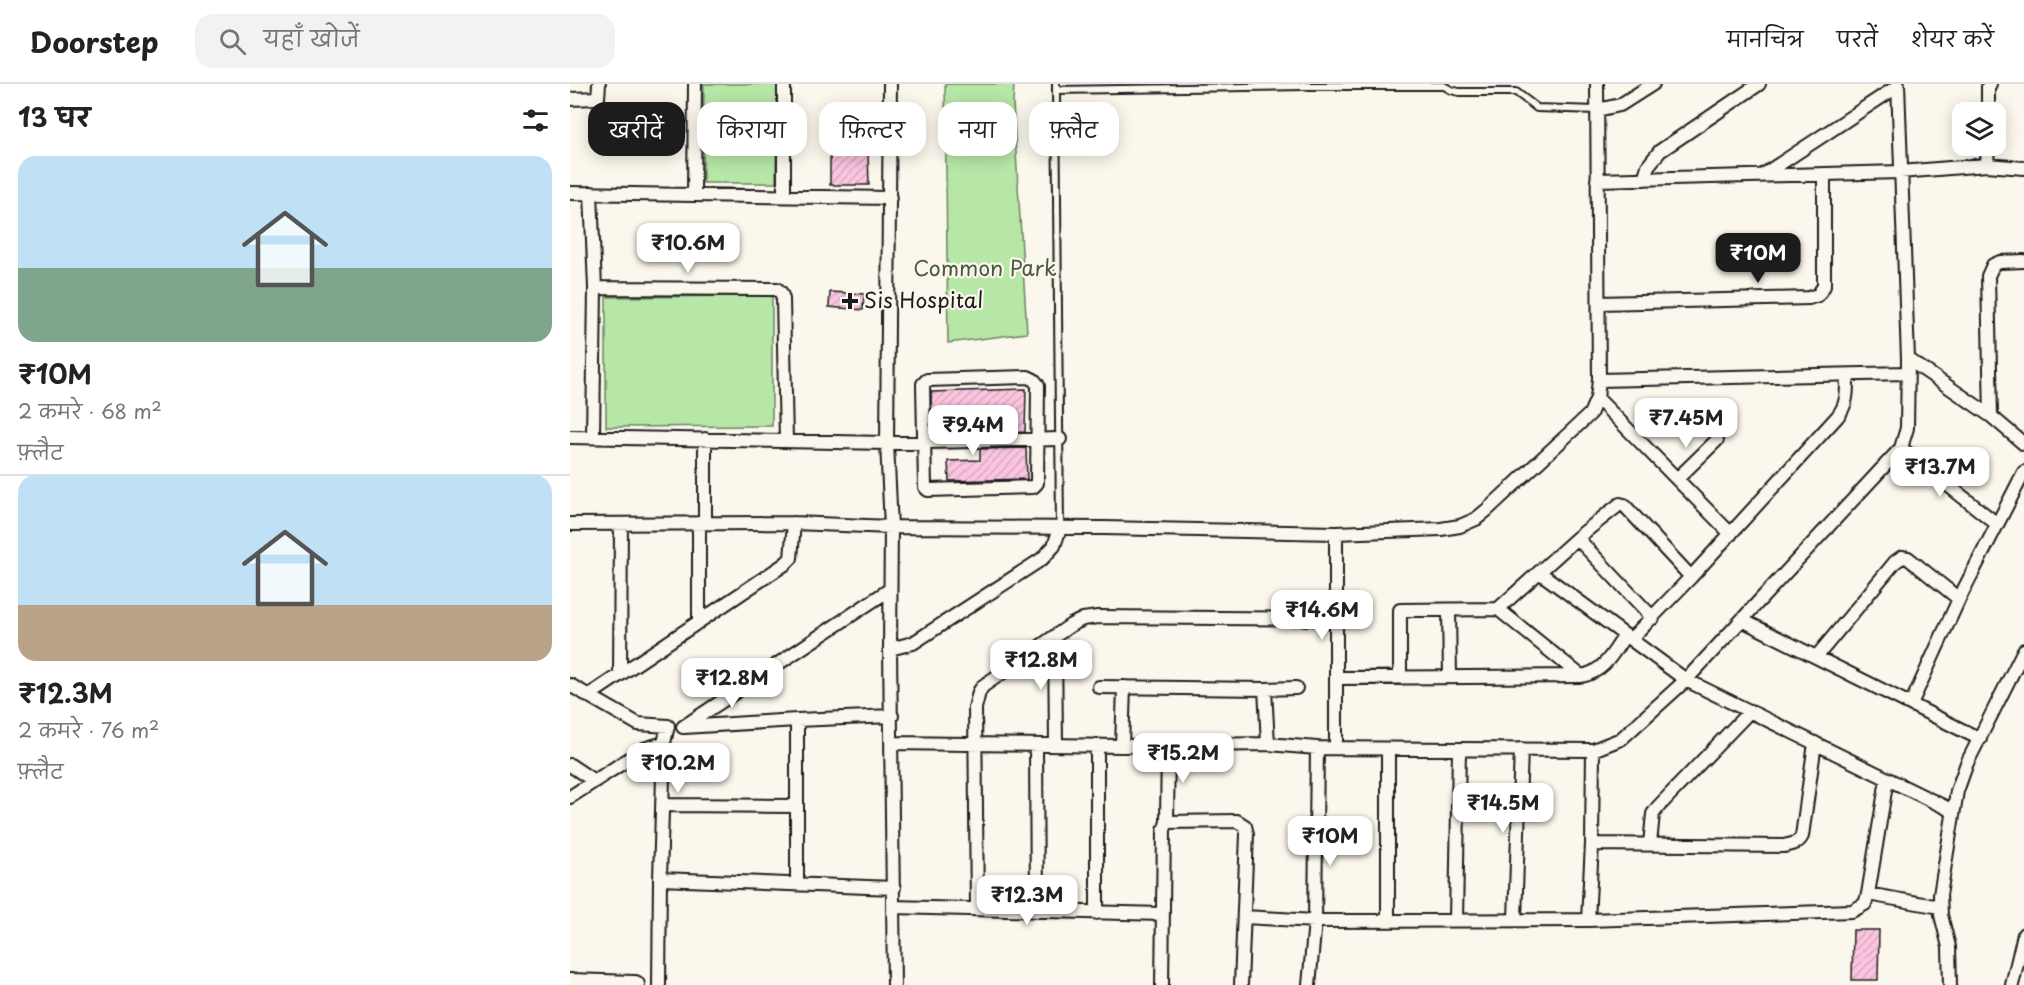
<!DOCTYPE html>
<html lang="hi">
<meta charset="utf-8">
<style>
:root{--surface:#fff;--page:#f2f2f2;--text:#222;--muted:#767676;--line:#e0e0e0;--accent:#1c1c1c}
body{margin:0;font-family:"Playpen Sans","Playpen Sans Deva",sans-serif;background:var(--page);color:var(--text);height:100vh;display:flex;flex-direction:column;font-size:22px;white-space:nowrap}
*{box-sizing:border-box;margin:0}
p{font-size:20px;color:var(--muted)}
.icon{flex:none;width:33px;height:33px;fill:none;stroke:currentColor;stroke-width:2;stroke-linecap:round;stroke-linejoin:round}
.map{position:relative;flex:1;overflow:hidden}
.drawer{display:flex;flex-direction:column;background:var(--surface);width:570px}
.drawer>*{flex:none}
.hud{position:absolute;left:18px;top:18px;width:570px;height:54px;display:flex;gap:12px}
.buttons{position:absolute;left:1382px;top:18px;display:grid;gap:12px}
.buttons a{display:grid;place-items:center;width:54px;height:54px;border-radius:12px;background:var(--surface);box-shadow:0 3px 15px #0003;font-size:30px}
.price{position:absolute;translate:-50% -51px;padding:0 14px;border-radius:12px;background:#fff;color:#222;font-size:20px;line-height:39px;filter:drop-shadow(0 2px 3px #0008)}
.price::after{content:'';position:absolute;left:50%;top:36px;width:18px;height:14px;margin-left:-9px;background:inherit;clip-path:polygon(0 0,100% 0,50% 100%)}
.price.active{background:var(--accent);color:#fff}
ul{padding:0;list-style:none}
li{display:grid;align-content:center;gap:12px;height:318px;padding:0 18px}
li+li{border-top:2px solid var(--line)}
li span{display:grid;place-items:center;height:186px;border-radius:18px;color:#555}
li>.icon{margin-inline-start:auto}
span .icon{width:108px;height:108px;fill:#fffc;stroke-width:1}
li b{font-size:26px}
h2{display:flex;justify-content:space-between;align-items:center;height:72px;padding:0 18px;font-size:26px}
.chip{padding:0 21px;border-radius:18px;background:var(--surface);box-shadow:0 3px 15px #0003;font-size:21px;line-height:54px}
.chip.active{background:var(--accent);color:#fff}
header{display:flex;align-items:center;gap:36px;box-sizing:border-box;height:84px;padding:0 30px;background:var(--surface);border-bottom:2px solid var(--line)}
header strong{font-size:28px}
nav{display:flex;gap:33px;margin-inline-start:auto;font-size:21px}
.search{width:420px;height:54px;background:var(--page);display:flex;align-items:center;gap:15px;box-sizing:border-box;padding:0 21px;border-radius:18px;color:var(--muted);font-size:22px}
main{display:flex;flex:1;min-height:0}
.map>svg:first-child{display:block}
.park{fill:#b7e7a7;stroke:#6a8262;stroke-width:1.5}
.building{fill:url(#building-hatch);stroke:#1c1c1c;stroke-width:1.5}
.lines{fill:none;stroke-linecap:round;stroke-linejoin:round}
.lane-casing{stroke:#1c1c1c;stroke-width:10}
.street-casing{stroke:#1c1c1c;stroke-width:16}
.secondary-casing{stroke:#1c1c1c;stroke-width:22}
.lane{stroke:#fbf7ec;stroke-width:6}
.street{stroke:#fbf7ec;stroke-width:12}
.secondary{stroke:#fbf7ec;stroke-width:18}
.poi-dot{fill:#1c1c1c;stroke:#fbf7ec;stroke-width:2}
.labels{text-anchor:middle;stroke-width:4.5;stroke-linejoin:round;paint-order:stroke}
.park-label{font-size:21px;fill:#4a5946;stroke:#fbf7ec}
.poi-label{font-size:21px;fill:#1c1c1c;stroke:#fbf7ec;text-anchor:start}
</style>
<header>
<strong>Doorstep</strong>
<div class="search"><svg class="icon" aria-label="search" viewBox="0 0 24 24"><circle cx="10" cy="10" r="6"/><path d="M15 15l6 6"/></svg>यहाँ खोजें</div>
<nav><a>मानचित्र</a><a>परतें</a><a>शेयर करें</a></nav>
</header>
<main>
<section class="drawer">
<h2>13 घर<svg class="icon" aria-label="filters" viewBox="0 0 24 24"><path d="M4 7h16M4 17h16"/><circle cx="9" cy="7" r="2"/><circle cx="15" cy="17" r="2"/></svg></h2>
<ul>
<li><span style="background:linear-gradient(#bfe0f5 60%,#7fa58c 0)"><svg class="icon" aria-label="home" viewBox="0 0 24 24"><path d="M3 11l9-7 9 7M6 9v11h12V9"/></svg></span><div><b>₹10M</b><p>2 कमरे · 68 m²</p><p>फ़्लैट</p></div></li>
<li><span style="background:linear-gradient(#bfe0f5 70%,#b9a48a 0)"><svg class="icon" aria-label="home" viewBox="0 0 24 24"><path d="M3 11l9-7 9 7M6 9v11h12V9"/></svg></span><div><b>₹12.3M</b><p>2 कमरे · 76 m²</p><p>फ़्लैट</p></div></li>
</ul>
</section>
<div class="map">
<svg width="1454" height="901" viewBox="0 0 1454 901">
<defs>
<pattern id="building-hatch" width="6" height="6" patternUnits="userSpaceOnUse" patternTransform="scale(1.5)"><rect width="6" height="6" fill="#fbc5df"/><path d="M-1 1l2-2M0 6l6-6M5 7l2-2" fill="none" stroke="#d7a9bf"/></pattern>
</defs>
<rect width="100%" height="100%" fill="#fbf7ec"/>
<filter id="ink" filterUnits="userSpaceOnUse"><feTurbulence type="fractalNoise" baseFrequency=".0167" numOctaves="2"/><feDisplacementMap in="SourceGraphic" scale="12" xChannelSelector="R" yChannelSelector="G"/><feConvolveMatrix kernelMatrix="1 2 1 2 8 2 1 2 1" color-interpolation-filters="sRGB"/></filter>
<g filter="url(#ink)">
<path class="park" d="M134,0H207L206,99H133Z
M375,0H444L443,19L457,249L378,259Z
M202,212V342L36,343V213Z"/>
<path class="building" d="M260,69H298L299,101H260Z
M260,208L294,210L293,226L259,223Z
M456,305L455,348L362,350L361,308Z
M456,364L457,395L379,397L378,377L410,376V365Z
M1283,846H1309L1308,896H1282Z"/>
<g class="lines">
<defs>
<path id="lane" d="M486,0V6L733,2V1
M733,2H874L881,6L889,8H946L967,24L1027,26
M486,6L490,444"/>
<path id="street" d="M320,0L317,359L321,443L320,565L324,901
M0,15L28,14L29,0
M1027,26L1050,21L1083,0
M1418,28V3L1420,0
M1417,81L1418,62
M1193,91L1328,2
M1074,95L1078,82L1090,67L1189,0
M1027,96L1330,88L1417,81L1454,84
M0,109L320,114
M21,109L25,204
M124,110L125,0
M214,112V0
M1029,219L1239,214L1248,211L1254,202V90
M1338,275L1421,332L1454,360
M458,293L464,296L468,301L467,399L463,403L358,406L355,403L353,300L357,296Z
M1029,296L1338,289
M1027,314L1161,450
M1421,332L1418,192L1423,181L1430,178L1454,177
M0,353L317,359L490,355
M23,353L25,204L207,205L211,209L213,215L216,357
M1331,364L1427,440
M1107,395L1147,356
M135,439V355
M0,440L224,439L321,443L534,444L766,449L871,445L890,442L906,435L917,426L1020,330L1027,314L1029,296L1027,0
M766,449V664
M1007,454L1083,534
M969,488L1116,596L1383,727
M928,525L1007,454L1050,420L1054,421L1121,493
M879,526L880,593
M1172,536L1410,655
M129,538V439
M485,552L486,661
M1061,555L1121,493L1267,333C1278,320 1277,307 1277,291
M320,565L343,559L472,475L484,462L490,444
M1247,572L1325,478L1332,473L1338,474L1389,515
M50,590L51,440
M1011,592C1034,588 1043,569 1055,551
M767,594L1011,592L928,525L830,526V594
M0,601L68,640L98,642L94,659L90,795L89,901
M529,603L695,605L726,604
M695,605L698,660
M18,612L215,480L221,474L224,439
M1341,620L1389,515L1454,388
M113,643L319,506
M114,643L227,636
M322,659L552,662L698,660L747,664L1023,666L1051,655L1116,596L1331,364L1337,344L1338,275L1328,0
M466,661L467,827
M527,661V829
M552,662L554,603
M0,681L24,697
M0,713L74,665L94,659
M92,721L227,722
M597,738L667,737L675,742L677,750L671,901
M1022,760L1214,762C1222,760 1228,760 1232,752L1245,659
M1080,760L1083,730L1088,723L1180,627
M90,795L324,804
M227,799V636L322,632
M1298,810L1370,823
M323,823L592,830
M407,825L405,624L409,608L413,602L501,541L513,535L528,533L766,535
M675,833L745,837L1018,836L1282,827L1295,820L1298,810L1317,695
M945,835L951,665
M818,836V665
M886,836L889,665
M1018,836L1022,760L1023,666
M592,901L594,746L597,738L598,661
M739,901L745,837L747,664
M1380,901L1379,863L1371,831L1370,811L1387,707L1397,679L1454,566
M1442,901L1454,850"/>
<path id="secondary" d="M0,899L65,901"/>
</defs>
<use href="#lane" class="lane-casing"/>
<use href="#street" class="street-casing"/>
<use href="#secondary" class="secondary-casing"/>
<use href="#lane" class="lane"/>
<use href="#street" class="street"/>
<use href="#secondary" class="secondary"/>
</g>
</g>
<path class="poi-dot" d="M277 208h6v6h6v6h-6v6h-6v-6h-6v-6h6z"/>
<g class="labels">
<g class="park-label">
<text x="415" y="192">Common Park</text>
</g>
<g class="poi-label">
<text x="294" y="224">Sis Hospital</text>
</g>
</g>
</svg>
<div class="buttons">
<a><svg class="icon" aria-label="layers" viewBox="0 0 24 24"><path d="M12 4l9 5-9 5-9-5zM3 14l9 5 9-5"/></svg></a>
</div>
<b class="price" style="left:118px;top:190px">₹10.6M</b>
<b class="price active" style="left:1188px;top:200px">₹10M</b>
<b class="price" style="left:1116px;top:365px">₹7.45M</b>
<b class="price" style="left:403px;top:372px">₹9.4M</b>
<b class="price" style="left:1370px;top:414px">₹13.7M</b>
<b class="price" style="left:752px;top:557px">₹14.6M</b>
<b class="price" style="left:471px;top:607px">₹12.8M</b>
<b class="price" style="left:162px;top:625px">₹12.8M</b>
<b class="price" style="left:613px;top:700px">₹15.2M</b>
<b class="price" style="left:108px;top:710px">₹10.2M</b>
<b class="price" style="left:933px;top:750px">₹14.5M</b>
<b class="price" style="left:760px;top:783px">₹10M</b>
<b class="price" style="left:457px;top:842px">₹12.3M</b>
<div class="hud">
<a class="chip active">खरीदें</a>
<a class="chip">किराया</a>
<a class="chip">फ़िल्टर</a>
<a class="chip">नया</a>
<a class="chip">फ़्लैट</a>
</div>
</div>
</main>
